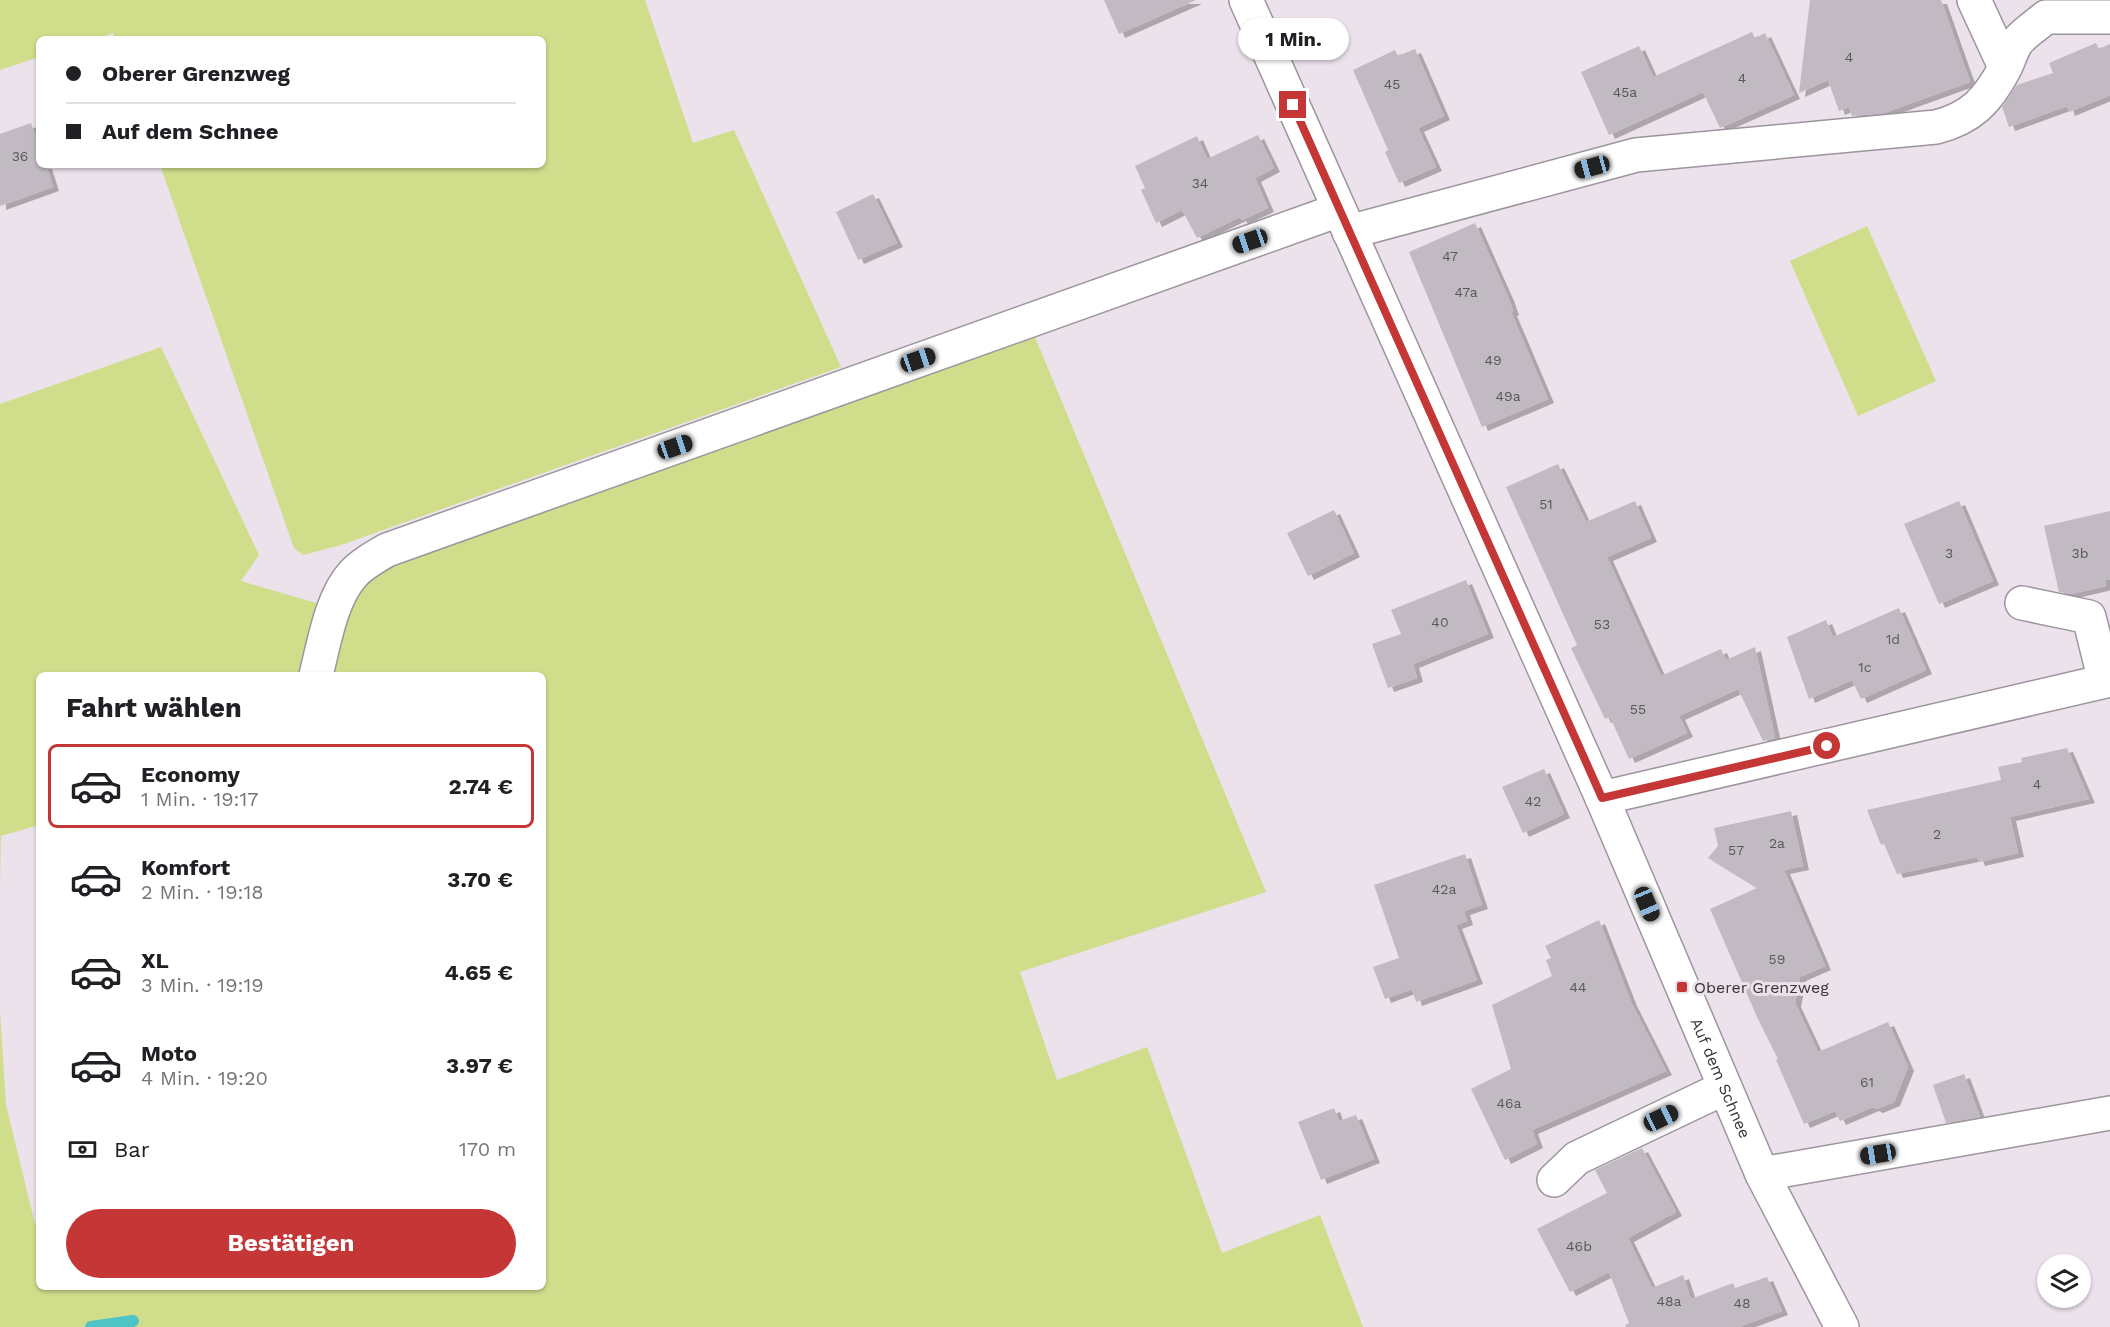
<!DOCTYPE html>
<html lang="de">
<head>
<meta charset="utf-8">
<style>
  :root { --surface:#fff; --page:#f6f6f6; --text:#202124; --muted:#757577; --line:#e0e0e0; --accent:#c53636 }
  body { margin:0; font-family:"Work Sans",sans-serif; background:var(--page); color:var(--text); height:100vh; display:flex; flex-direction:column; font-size:22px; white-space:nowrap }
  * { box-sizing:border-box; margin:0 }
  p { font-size:20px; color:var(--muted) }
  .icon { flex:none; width:33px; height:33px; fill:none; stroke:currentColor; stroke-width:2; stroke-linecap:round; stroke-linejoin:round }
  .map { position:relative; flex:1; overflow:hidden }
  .side { position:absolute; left:36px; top:672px; width:510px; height:618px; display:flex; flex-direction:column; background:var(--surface); border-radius:9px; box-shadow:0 2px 4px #0004 }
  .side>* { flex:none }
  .top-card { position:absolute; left:36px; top:36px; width:510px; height:132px; border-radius:9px; box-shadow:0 2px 4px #0004; display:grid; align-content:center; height:132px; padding:0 30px; background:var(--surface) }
  .controls { position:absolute; left:2037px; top:1254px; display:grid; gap:12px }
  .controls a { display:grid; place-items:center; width:54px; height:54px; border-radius:50%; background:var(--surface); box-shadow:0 2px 4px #0004; font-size:30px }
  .end { position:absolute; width:27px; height:27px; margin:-14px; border:8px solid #c53636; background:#fff; box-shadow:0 0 0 3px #fff }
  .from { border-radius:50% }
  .bubble { position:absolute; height:42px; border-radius:21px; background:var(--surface); box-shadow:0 2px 4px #0004; font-size:20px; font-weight:700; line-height:42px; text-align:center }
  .car { position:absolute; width:18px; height:36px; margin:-18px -9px; border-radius:8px; box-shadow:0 0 4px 2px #0007; background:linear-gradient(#222 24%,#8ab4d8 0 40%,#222 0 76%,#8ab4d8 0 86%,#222 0) }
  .top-card b { display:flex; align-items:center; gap:21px; height:57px; font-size:22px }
  .top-card b+b { border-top:2px solid var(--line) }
  .top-card i { width:15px; height:15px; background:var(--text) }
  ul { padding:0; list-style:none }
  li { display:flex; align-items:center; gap:18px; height:84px; margin:0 12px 9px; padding:0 18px; border:3px solid transparent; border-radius:9px }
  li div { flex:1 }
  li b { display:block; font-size:22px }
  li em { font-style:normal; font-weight:700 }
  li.on { border-color:var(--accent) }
  li>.icon { width:54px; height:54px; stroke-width:1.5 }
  h2 { padding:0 30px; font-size:27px; line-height:72px }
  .pay { display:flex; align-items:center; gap:15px; height:66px; padding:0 30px; font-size:22px }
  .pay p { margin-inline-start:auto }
  .button { display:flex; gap:12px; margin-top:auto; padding:12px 30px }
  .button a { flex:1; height:69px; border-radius:36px; background:var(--accent); color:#fff; font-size:24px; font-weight:700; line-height:69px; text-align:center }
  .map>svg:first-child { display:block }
  .green { fill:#d0dd8b }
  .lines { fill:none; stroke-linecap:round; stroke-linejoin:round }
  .stream { stroke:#4fc4c5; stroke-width:12 }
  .building { fill:#c2bac3; filter:url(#shadow) }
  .minor-casing { stroke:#9d959d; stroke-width:36 }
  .minor { stroke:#fff; stroke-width:33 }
  .route { stroke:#c53636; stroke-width:8 }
  .poi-dot { fill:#c53636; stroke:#ebe2eb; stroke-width:2 }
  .labels { text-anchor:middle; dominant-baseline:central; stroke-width:6; stroke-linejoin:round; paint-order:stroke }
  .number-label { font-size:14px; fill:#5c575c }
  .poi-label { font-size:16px; fill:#3a363a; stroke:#ebe2eb; text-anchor:start }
  .street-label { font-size:16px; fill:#3a363a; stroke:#ebe2eb }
</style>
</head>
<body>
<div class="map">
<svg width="2110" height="1327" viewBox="0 0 2110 1327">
  <defs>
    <filter id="shadow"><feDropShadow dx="6" dy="4" stdDeviation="0" flood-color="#0004"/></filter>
  </defs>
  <rect width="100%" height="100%" fill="#ebe2eb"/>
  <g class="green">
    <path d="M 0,0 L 645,0 L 693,143 L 734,130 L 841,367 L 341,545 L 303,555 L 294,548 L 160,165 L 543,165 L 543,39 L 115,39 L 113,33 L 96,39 L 39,39 L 39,57 L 0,70 Z"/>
    <path d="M 1867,226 L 1936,381 L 1858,416 L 1790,261 Z"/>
    <path d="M 1032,330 L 1266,892 L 1020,972 L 1057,1080 L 1147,1047 L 1222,1253 L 1320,1215 L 1363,1327 L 0,1327 L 0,1011 L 6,1105 L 35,1224 L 39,1223 L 39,1287 L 543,1287 L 543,675 L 39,675 L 39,825 L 1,836 L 0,886 L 0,404 L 161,347 L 259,555 L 241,581 L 343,611 L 372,562 Z"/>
  </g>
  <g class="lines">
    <path class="stream" d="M 91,1327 L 133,1321"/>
  </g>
  <g class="building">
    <path d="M 1104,0 L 1196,0 L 1119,34 Z"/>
    <path d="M 1810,0 L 1941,0 L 1970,82 L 1884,113 L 1852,116 L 1849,107 L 1839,111 L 1828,80 L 1799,93 Z"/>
    <path d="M 1752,32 L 1755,38 L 1765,33 L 1794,95 L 1720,128 L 1703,92 L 1609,135 L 1581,72 L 1639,46 L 1653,77 Z"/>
    <path d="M 2096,43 L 2099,49 L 2110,44 L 2110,95 L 2069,112 L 2067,106 L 2009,127 L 2002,107 L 2017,85 L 2053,73 L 2049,63 Z"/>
    <path d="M 1415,49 L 1444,116 L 1418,128 L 1436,167 L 1399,183 L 1385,152 L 1388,150 L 1353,70 L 1395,50 L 1398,56 Z"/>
    <path d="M 31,123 L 39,146 L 39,165 L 46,165 L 53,187 L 0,206 L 0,134 Z"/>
    <path d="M 1258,135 L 1274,168 L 1255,178 L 1268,208 L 1242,220 L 1240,217 L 1197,238 L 1182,210 L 1156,223 L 1141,190 L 1145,188 L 1135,166 L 1197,136 L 1207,159 Z"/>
    <path d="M 873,194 L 897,243 L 858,260 L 836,212 Z"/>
    <path d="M 1475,223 L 1508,297 L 1513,311 L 1511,312 L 1548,399 L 1482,427 L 1409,252 Z"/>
    <path d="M 1558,464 L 1586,522 L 1635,501 L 1651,538 L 1607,557 L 1661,676 L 1721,649 L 1726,660 L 1755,647 L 1775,738 L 1763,741 L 1738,689 L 1679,716 L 1687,733 L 1629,759 L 1610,717 L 1605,719 L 1571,648 L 1577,645 L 1506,487 Z"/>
    <path d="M 1959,501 L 1993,581 L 1939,604 L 1904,524 Z"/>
    <path d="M 1334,510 L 1354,553 L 1308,576 L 1287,533 Z"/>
    <path d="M 2110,511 L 2110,579 L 2105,580 L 2106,586 L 2072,594 L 2059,592 L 2044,526 Z"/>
    <path d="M 1466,580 L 1488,634 L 1413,664 L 1417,678 L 1388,688 L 1372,644 L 1401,634 L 1391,610 Z"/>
    <path d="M 1899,608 L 1926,670 L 1861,699 L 1852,680 L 1809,699 L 1787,637 L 1826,620 L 1833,637 Z"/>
    <path d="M 2067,748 L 2089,799 L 2010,817 L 2018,853 L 1979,862 L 1977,857 L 1897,874 L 1884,844 L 1881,845 L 1867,810 L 2001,780 L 1998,767 L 2022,762 L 2021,758 Z"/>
    <path d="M 1544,769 L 1564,814 L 1523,833 L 1502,787 Z"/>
    <path d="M 1791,811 L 1803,866 L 1784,870 L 1825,966 L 1800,977 L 1795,1003 L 1818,1052 L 1888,1022 L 1908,1067 L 1894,1102 L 1877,1109 L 1873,1107 L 1840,1121 L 1835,1111 L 1804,1124 L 1776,1060 L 1778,1059 L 1757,1017 L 1710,909 L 1757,888 L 1708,858 L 1718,846 L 1714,828 Z"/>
    <path d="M 1465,854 L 1482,905 L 1464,911 L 1467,921 L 1456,925 L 1477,980 L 1416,1002 L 1412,989 L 1385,999 L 1373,967 L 1399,958 L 1374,885 Z"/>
    <path d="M 1599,920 L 1631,1002 L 1666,1071 L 1532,1130 L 1537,1144 L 1505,1160 L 1471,1089 L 1511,1069 L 1492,1005 L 1552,976 L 1546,960 L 1551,958 L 1545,946 Z"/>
    <path d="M 1964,1074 L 1980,1117 L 1946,1123 L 1933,1085 Z"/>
    <path d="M 1334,1108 L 1339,1121 L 1356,1115 L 1374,1159 L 1321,1180 L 1298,1122 Z"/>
    <path d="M 1642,1148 L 1676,1212 L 1628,1238 L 1652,1288 L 1683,1275 L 1691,1299 L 1733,1283 L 1735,1288 L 1767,1277 L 1782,1311 L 1739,1327 L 1626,1327 L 1625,1325 L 1629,1323 L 1609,1272 L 1570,1292 L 1537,1229 L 1607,1193 L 1595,1170 Z"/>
  </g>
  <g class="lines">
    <defs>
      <g id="minor">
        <path id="s1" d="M 1246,0 L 1602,798 L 1762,1174 L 1842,1327"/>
        <path d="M 1974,0 L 2005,67"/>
        <path d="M 1349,232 L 1636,155 L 1936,127 C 1972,118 1988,100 2005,68 C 2009,60 2012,49 2017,42 C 2024,33 2037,25 2046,17 L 2110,17"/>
        <path d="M 2022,603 L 2089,617 L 2105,681"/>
        <path d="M 316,675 C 324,644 331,598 353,574 C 362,564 375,557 387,550 L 1339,210"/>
        <path d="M 1602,798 L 2110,680"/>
        <path d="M 1762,1174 L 2110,1113"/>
        <path d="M 1554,1180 L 1577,1158 L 1724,1088"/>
      </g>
    </defs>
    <use href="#minor" class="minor-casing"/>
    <use href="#minor" class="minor"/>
  </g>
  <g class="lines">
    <path class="route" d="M 1293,105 L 1602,798 L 1827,746"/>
  </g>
  <rect class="poi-dot" x="1676" y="981" width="12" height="12" rx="3"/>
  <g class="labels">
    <g class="number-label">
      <text x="1849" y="57">4</text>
      <text x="1742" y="78">4</text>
      <text x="1392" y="84">45</text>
      <text x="1625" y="92">45a</text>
      <text x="20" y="156">36</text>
      <text x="1200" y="183">34</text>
      <text x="1450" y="256">47</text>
      <text x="1466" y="292">47a</text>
      <text x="1493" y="360">49</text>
      <text x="1508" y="396">49a</text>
      <text x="1546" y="504">51</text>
      <text x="1949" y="553">3</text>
      <text x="2080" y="553">3b</text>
      <text x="1440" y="622">40</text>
      <text x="1602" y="624">53</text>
      <text x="1893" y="639">1d</text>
      <text x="1865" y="667">1c</text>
      <text x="1638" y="709">55</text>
      <text x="2037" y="784">4</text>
      <text x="1533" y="801">42</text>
      <text x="1937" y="834">2</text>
      <text x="1777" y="843">2a</text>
      <text x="1736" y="850">57</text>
      <text x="1444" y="889">42a</text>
      <text x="1777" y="959">59</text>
      <text x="1578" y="987">44</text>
      <text x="1867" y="1082">61</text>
      <text x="1509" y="1103">46a</text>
      <text x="1579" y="1246">46b</text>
      <text x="1669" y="1301">48a</text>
      <text x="1742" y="1303">48</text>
    </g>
    <g class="poi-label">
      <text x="1694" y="987">Oberer Grenzweg</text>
    </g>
    <g class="street-label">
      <text stroke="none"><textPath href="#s1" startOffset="1178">Auf dem Schnee</textPath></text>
    </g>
  </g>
</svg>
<div class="controls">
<a><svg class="icon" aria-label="layers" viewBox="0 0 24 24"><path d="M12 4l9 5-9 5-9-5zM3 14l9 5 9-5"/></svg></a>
</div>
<i class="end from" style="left:1827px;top:746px"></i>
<i class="end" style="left:1293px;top:105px"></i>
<div class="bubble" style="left:1238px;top:18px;width:111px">1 Min.</div>
<i class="car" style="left:1592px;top:167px;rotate:255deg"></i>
<i class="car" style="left:1250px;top:241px;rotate:251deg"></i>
<i class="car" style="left:918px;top:360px;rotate:71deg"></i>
<i class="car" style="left:675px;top:447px;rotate:71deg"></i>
<i class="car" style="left:1647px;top:904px;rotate:157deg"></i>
<i class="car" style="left:1661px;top:1118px;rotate:65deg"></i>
<i class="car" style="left:1878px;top:1154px;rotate:260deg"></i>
<div class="top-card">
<b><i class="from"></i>Oberer Grenzweg</b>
<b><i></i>Auf dem Schnee</b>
</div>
<section class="side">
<h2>Fahrt wählen</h2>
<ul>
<li class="on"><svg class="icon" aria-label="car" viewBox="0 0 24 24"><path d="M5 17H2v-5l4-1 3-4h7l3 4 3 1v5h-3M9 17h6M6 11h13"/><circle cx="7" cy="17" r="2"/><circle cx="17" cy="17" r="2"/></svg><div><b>Economy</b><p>1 Min. · 19:17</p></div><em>2.74 €</em></li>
<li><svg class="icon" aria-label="car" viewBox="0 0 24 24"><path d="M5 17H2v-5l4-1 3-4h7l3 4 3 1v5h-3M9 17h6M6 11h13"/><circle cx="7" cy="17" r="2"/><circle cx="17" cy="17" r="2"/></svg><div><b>Komfort</b><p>2 Min. · 19:18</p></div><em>3.70 €</em></li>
<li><svg class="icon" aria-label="car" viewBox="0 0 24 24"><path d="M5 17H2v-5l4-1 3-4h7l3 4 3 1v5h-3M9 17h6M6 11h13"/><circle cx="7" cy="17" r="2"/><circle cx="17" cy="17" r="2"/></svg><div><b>XL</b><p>3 Min. · 19:19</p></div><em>4.65 €</em></li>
<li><svg class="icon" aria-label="car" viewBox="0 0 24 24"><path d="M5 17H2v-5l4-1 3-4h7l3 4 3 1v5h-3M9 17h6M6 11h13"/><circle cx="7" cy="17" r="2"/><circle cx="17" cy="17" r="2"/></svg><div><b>Moto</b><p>4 Min. · 19:20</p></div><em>3.97 €</em></li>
</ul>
<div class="pay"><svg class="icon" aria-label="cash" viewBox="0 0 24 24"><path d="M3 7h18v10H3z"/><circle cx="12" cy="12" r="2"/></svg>Bar<p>170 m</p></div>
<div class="button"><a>Bestätigen</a></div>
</section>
</div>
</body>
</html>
